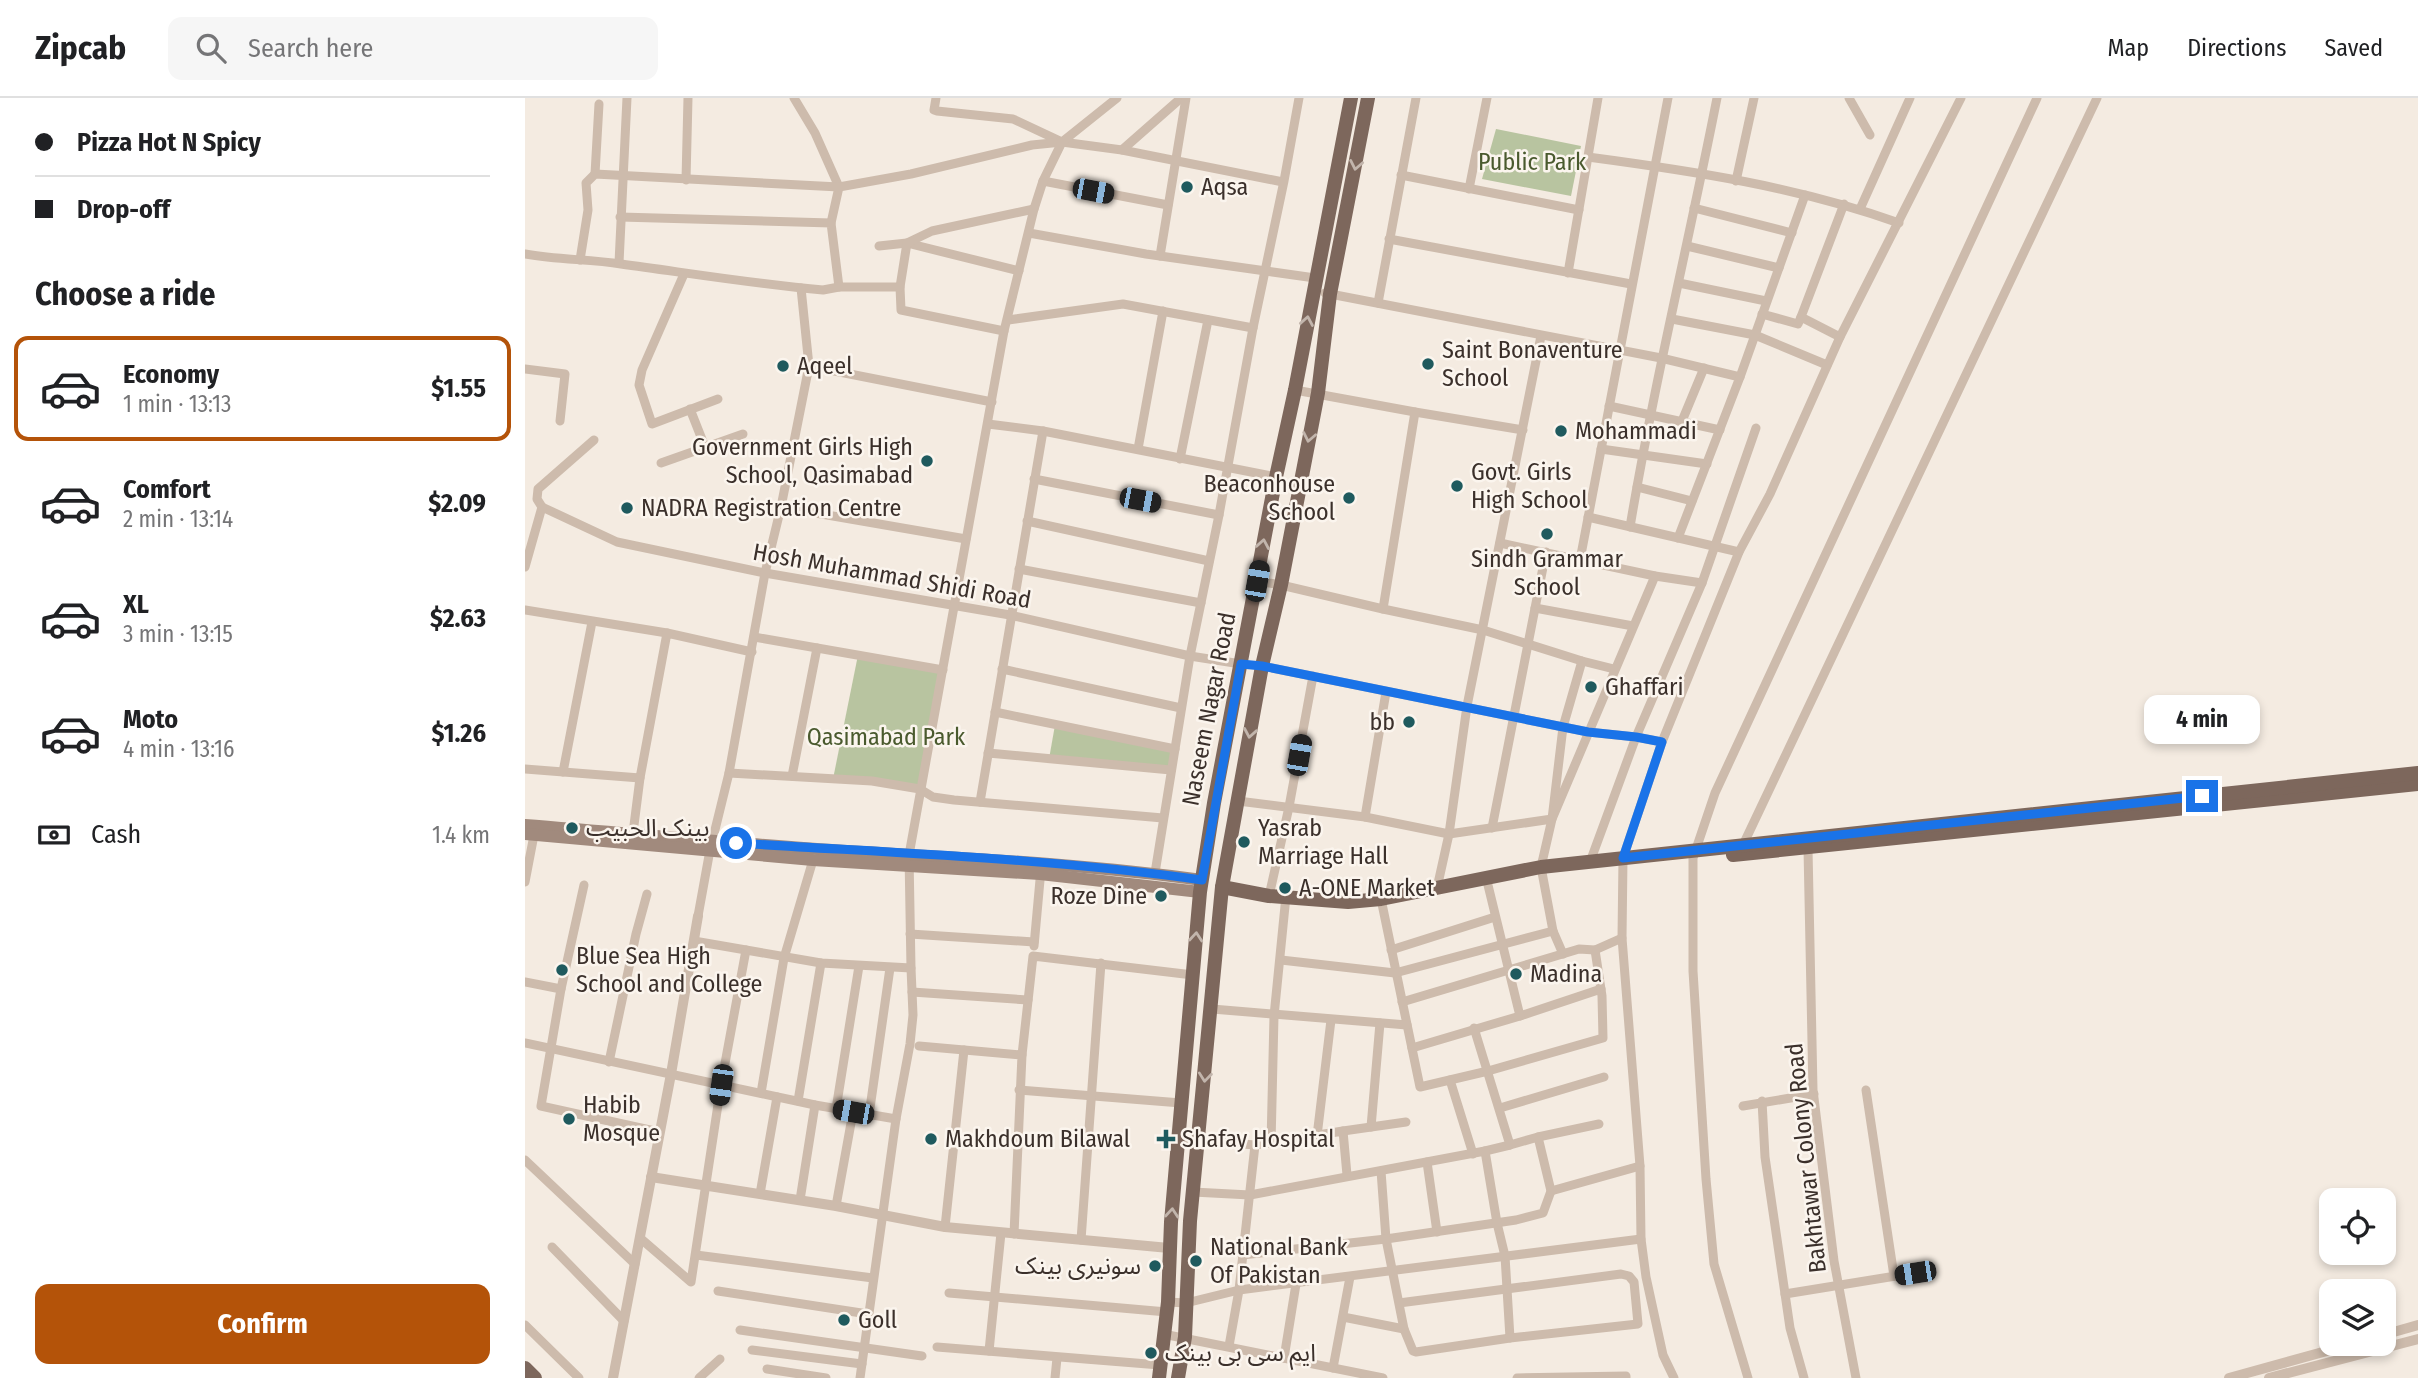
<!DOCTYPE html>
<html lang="en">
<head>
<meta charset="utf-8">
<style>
  :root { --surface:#fff; --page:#f6f6f6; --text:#202124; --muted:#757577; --line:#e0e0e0; --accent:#b45309 }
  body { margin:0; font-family:"Fira Sans Condensed","Noto Sans Arabic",sans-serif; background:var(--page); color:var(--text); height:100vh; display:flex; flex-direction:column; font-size:26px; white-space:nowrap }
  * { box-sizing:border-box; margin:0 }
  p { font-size:23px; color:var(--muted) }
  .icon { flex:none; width:38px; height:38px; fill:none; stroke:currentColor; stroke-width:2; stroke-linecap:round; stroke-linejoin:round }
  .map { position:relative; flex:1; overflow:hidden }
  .sheet { display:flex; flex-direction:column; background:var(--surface); width:525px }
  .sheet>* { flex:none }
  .hud { display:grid; align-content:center; height:154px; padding:0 35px; background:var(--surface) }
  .buttons { position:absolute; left:1794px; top:1090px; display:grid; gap:14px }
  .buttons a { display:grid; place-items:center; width:77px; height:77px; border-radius:14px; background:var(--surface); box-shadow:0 4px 10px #0003; font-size:35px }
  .end { position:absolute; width:32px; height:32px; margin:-16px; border:9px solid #1a73e8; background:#fff; box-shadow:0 0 0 4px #fff }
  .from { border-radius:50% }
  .bubble { position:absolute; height:49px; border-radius:14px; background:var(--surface); box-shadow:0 4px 10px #0003; font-size:23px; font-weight:700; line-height:49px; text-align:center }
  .car { position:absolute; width:21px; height:42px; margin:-21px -10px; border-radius:9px; box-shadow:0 0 5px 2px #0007; background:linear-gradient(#222 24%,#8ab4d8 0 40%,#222 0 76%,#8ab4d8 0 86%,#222 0) }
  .hud b { display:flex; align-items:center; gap:24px; height:66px; font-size:26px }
  .hud b+b { border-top:2px solid var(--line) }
  .hud i { width:18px; height:18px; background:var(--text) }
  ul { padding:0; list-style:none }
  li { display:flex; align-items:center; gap:21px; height:105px; margin:0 14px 10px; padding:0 21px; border:4px solid transparent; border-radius:14px }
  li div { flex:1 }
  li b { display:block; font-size:26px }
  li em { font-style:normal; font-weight:700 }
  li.on { border-color:var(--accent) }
  li>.icon { width:63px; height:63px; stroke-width:1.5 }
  h2 { padding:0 35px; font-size:32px; line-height:84px }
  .pay { display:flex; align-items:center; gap:18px; height:77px; padding:0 35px; font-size:26px }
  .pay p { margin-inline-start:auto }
  .action { display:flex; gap:14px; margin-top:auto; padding:14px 35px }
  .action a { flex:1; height:80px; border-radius:14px; background:var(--accent); color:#fff; font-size:28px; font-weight:700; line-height:80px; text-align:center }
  header { display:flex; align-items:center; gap:42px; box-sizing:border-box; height:98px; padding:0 35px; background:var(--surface); border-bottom:2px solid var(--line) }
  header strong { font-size:33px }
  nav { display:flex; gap:38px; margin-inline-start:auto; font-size:24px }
  .search { width:490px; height:63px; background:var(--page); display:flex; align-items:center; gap:18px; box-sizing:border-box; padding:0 24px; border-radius:14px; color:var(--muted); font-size:26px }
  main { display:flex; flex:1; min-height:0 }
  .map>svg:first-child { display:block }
  .green { fill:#b8c4a0 }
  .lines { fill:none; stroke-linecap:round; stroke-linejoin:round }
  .minor { stroke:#cdbbac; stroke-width:9 }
  .tertiary { stroke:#cdbbac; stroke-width:10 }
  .secondary { stroke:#a18a7d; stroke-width:12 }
  .primary { stroke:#7d675c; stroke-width:14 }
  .oneway { stroke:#c2b5ac }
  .route { stroke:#1a73e8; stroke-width:9 }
  .poi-dot { fill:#1f5a5e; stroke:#fbf5ee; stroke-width:2.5 }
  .labels { text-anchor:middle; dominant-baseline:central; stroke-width:5; stroke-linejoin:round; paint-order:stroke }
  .park-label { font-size:24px; fill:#4a5a2e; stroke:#fbf5ee }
  .poi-label { font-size:24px; fill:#3b302b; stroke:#fbf5ee; text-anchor:start }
  .street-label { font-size:24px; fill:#3b302b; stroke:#fbf5ee }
</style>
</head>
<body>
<header>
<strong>Zipcab</strong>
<div class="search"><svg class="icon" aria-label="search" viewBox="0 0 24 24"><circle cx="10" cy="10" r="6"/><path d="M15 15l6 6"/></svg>Search here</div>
<nav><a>Map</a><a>Directions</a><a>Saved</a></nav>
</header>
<main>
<section class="sheet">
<div class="hud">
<b><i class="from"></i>Pizza Hot N Spicy</b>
<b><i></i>Drop-off</b>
</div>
<h2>Choose a ride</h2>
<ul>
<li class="on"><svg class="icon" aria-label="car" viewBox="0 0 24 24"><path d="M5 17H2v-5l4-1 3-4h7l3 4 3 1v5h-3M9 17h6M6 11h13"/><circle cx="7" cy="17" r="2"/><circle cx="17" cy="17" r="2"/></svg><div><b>Economy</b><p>1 min · 13:13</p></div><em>$1.55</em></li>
<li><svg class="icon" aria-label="car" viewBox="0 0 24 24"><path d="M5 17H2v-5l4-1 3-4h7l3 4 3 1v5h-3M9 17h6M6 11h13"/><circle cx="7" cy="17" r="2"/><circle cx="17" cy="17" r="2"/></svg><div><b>Comfort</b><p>2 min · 13:14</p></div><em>$2.09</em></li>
<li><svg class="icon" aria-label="car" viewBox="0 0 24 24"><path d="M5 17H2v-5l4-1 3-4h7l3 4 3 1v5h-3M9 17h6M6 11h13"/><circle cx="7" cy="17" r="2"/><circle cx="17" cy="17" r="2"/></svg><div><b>XL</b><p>3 min · 13:15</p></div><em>$2.63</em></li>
<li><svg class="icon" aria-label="car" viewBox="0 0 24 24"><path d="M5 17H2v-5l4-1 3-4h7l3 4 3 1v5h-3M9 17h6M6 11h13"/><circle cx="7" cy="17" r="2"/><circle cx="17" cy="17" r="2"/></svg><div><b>Moto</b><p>4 min · 13:16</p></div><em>$1.26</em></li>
</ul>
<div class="pay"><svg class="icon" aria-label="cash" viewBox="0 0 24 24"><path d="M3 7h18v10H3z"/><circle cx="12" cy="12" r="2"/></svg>Cash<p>1.4 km</p></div>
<div class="action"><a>Confirm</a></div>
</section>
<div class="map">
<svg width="1893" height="1280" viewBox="0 0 1893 1280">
  <rect width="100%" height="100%" fill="#f4ebe1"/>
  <g class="green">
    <path d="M 971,31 L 1056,48 L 1046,98 L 957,81 Z"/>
    <path d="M 333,557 L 418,572 L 395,691 L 308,681 Z"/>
    <path d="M 530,627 L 650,651 L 646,672 L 524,661 Z"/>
  </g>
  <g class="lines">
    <g class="minor">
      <path d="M 269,0 L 290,35 L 314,89 L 306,125"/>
      <path d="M 411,0 L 409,12 L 412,13 L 488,21 L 535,43"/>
      <path d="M 1324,0 L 1345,37"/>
      <path d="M 597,52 L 656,0"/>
      <path d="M 1063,59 C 1168,73 1274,89 1374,125"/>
      <path d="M 70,76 L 74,6"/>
      <path d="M 876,77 L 1054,112"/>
      <path d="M 161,82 L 163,0"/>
      <path d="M 518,83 L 643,107"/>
      <path d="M 1211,83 L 1229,0"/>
      <path d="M 944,91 L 962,0"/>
      <path d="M 1169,110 L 1267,135"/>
      <path d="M 1335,111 L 1385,0"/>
      <path d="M 95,119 L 306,125 L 314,189"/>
      <path d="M 504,135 L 621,156 L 790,180"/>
      <path d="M 864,141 L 1106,186"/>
      <path d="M 354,148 L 382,145 L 494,173"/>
      <path d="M 1162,148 L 1254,170"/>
      <path d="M 0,156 C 32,162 64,161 96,166 C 163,175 230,186 298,192 L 314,189 L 375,189 L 376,212 L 479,233"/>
      <path d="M 635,158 L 661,0"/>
      <path d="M 55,162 L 63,112 L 61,85 L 70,76 L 314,89 L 386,76 L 507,47 L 537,44 L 597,52 L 758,84"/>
      <path d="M 94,165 L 102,0"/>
      <path d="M 1043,175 L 1073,0"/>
      <path d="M 159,176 L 117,272 L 114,287 L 127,326 L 193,301"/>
      <path d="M 1154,185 L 1241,203"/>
      <path d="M 375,189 L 382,145 L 407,133 L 509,111"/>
      <path d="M 276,190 L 284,268 L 467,304"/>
      <path d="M 800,195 L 1136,260 L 1215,279 L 1153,440"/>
      <path d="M 853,205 L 891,0"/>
      <path d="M 1237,216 L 1273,226 L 1276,219"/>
      <path d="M 1147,221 L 1230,237 L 1302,267"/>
      <path d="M 483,222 L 598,206 L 728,230 L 694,417 L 665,558 L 630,775"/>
      <path d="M 728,230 L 759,83 L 774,0"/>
      <path d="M 1315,239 L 1276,219 L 1319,106"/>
      <path d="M 0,271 L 40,276 L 35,323"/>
      <path d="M 1215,279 L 1280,97"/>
      <path d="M 1084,308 L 1195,332"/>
      <path d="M 165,311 L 180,349"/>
      <path d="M 890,314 L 998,332"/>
      <path d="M 1157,323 L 1179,270"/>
      <path d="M 463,326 L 518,333 L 751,379"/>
      <path d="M 613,351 L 638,213"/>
      <path d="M 1076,351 L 1182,366"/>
      <path d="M 655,361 L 683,222"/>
      <path d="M 136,365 L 218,336"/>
      <path d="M 509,381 L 694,417"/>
      <path d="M 1112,389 L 1167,403"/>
      <path d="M 17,409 L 92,444 L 240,475 L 485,517 L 665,558 L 716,566"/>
      <path d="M 256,409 L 284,268"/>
      <path d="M 1063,419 L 1214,454"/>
      <path d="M 502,423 L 684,463"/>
      <path d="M 1105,429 C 1129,285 1164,143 1192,0"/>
      <path d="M 975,445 L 1130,478 L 1177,485 L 1111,639 L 1065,764"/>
      <path d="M 1055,462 L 1143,0"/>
      <path d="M 0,469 L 17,409 L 12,401 L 13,391 L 69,342"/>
      <path d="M 494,471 L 676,505"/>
      <path d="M 732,483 L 756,487 L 858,511 L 890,314 L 770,292"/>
      <path d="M 1177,485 L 1231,330"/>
      <path d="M 1010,510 L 1108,528"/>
      <path d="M 858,511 L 958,532 L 1057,563 L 1089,571"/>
      <path d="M 0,512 L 142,535"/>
      <path d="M 229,539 L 418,572"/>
      <path d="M 737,568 L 1063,634 L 1111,639 L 1137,644"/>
      <path d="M 477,571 L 656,610"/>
      <path d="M 470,614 L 650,651"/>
      <path d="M 463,655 L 646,672"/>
      <path d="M 0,671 L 115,680 L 142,535 L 227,554"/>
      <path d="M 38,674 L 67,524"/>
      <path d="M 204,675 L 240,475 L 256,409 L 441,441"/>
      <path d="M 267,678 L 292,550"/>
      <path d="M 713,703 L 840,719 L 924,736 L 1027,721 L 1038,629 L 1057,563"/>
      <path d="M 455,704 L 518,333"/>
      <path d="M 840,719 L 861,594"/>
      <path d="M 967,730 L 1021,454"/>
      <path d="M 108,735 L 115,680"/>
      <path d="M 187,744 L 204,675 L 347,683 L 395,691 L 408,699 L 429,702 L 638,720"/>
      <path d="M 1218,747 L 1572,0"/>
      <path d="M 1283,751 L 1288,992 L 1309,1163 L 1331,1280"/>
      <path d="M 0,784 L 9,737"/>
      <path d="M 912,790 L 924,736 L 942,608 L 1016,238"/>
      <path d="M 744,798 L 764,709 L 788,578"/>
      <path d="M 856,801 L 895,989 L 963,973 L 1078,940 L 1077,898 L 1070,852 L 1097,840"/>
      <path d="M 173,818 L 185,752"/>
      <path d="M 385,836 L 509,844"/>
      <path d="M 169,843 L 296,865 L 386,870 L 384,757 L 479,233 L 509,111 L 518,83 L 537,44 L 592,0"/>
      <path d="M 509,848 L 516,771"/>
      <path d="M 866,852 L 970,819"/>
      <path d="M 1038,856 L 1028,833 L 1016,769 L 1027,721 L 1130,478"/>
      <path d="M 756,862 L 870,875 L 1028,833"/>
      <path d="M 0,884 L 36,891 L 16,1008 L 134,1034"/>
      <path d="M 36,891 L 59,787"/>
      <path d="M 387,894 L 503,902"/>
      <path d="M 877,904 L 1054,851 L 1070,852"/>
      <path d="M 687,911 L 882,927"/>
      <path d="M 995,918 L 1076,891"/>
      <path d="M 0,945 L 290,1007 L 371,1021"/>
      <path d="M 394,948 L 497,957 L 489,1136"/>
      <path d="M 887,950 L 995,918 L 961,779"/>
      <path d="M 497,957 L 508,858 L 668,877"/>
      <path d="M 84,964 L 111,836 L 122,796"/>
      <path d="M 925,982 L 948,1056"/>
      <path d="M 494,992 L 656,1005"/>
      <path d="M 1341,992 L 1369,1178"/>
      <path d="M 236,995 L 259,860 L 288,762"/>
      <path d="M 273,1003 L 296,865"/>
      <path d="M 1237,1003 L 1240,1059 L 1265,1230 L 1279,1280"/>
      <path d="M 1218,1008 L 1289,996"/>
      <path d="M 975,1010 L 1079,979"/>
      <path d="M 311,1011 L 334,868"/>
      <path d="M 344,1017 L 365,870"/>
      <path d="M 846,1029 L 855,925"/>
      <path d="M 818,1033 L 881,1024"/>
      <path d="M 792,1038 L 806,922"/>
      <path d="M 1013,1039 L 1074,1026"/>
      <path d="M 653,1041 L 730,1047 L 818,1033 L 822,1077"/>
      <path d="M 746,1046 L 749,918 L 761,798"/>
      <path d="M 960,1053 L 985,1047"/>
      <path d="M 0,1062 L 110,1166"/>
      <path d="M 902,1064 L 912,1134"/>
      <path d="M 856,1073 L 861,1141 L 991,1122 L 1018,1115 L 1026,1093 L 1013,1039 L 985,1047 L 949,930"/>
      <path d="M 1026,1093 L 1115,1068"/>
      <path d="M 668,1094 L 725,1097 L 960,1053 L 972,1125 L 980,1158 L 985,1240"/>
      <path d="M 235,1096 L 252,999"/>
      <path d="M 275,1102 L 290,1007"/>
      <path d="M 311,1108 L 328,1014"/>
      <path d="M 420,1129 L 439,952"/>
      <path d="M 115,1140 L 166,1184 L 196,987 L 221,852"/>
      <path d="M 556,1142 L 576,865"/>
      <path d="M 27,1149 L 99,1223"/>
      <path d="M 171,1157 L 348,1180"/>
      <path d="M 717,1157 L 861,1141 L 879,1231 L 888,1253 L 891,1254 L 985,1240 L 1113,1226 L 1109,1184 L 1104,1178 L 1096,1176 L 874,1205"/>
      <path d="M 193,1193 L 343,1216"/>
      <path d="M 424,1195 L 642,1214"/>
      <path d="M 1260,1196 L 1389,1175"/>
      <path d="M 643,1204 L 661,1205 L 714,1192 L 1116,1141"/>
      <path d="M 818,1219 L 879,1231"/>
      <path d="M 0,1227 L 54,1280"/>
      <path d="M 215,1232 L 397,1258"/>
      <path d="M 638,1236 L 858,1280"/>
      <path d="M 704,1248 L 714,1192 L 730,1047"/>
      <path d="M 412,1249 L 635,1267"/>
      <path d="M 227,1252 L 337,1266"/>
      <path d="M 464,1253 L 476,1135"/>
      <path d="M 759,1260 L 771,1186"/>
      <path d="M 808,1270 L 825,1179"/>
      <path d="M 242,1271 L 301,1280"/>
      <path d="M 174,1280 L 195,1261"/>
      <path d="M 335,1280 L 371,1021 L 385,946 L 388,917 L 386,870"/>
      <path d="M 530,1280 L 532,1260"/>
      <path d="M 992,1280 L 1101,1278 L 1101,1280"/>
      <path d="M 1149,1280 L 1138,1257 L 1121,1179 L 1116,1141 L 1115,1068 L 1097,840 L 1098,760 L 1137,644 L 1214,454 L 1245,396 L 1315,239 L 1436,0"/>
      <path d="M 1223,1280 L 1189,1166 L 1181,1081 L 1168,873 L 1168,760 L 1190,695 L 1512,0"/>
    </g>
    <g class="tertiary">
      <path d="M 126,1079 L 311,1108 L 420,1129 L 644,1150"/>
      <path d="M 1858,1237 L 1893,1227"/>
      <path d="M 88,1280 L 146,976 L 173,818"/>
      <path d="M 1704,1280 L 1827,1246"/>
      <path d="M 1744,1280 L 1893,1241"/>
    </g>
    <g class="secondary">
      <path d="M 0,727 C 102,735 204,745 307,752 C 430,760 555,765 677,782"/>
      <path d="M 0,736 L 288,762 L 515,776 L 675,794"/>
    </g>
    <g class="primary">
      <path d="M 1208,757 L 1893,686"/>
      <path d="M 697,789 L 744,798 L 823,804 L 856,801 L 1016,769 L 1893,675"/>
      <path d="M 0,1270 L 10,1280"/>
      <path d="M 634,1280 L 643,1204 L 646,1124 L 675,794 L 689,705 L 751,379 L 770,292 L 826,0"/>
      <path d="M 653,1280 L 660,1239 L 665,1123 L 697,789 L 737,568 L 756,487 L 793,295 L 805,196 L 843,0"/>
    </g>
  </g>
  <defs><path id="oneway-chevron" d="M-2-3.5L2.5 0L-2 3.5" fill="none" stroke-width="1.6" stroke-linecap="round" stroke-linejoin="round" transform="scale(1.75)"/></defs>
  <g class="oneway">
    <use href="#oneway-chevron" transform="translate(831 67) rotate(101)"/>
    <use href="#oneway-chevron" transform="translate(782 223) rotate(-80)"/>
    <use href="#oneway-chevron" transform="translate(784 339) rotate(101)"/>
    <use href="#oneway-chevron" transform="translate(738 446) rotate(-80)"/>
    <use href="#oneway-chevron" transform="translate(725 635) rotate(100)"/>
    <use href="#oneway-chevron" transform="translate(671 839) rotate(-85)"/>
    <use href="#oneway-chevron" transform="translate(680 979) rotate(96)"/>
    <use href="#oneway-chevron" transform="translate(647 1115) rotate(-85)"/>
  </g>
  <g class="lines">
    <path class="route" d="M 211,745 C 366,755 523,760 677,782 L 716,566 L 737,568 L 1063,634 L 1111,639 L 1137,644 L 1098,760 L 1677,698"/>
  </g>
  <g class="poi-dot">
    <circle cx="662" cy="89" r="7"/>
    <circle cx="903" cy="266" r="7"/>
    <circle cx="258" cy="268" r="7"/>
    <circle cx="1036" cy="333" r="7"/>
    <circle cx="402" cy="363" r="7"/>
    <circle cx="932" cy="388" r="7"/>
    <circle cx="824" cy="400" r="7"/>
    <circle cx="102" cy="410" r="7"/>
    <circle cx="1022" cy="436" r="7"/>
    <circle cx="1066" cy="589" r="7"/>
    <circle cx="884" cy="624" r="7"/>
    <circle cx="47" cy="730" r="7"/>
    <circle cx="719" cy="744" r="7"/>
    <circle cx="760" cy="790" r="7"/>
    <circle cx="636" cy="798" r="7"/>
    <circle cx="37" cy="872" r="7"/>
    <circle cx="991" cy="876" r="7"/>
    <circle cx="44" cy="1021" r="7"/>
    <circle cx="406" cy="1041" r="7"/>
    <path d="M637.5 1030.5h7v7h7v7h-7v7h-7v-7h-7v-7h7z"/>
    <circle cx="671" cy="1163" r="7"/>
    <circle cx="630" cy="1168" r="7"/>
    <circle cx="319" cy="1222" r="7"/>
    <circle cx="626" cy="1255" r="7"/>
  </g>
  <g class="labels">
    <g class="park-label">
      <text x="1007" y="64">Public Park</text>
      <text x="361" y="639">Qasimabad Park</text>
    </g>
    <g class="poi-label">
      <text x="676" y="89">Aqsa</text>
      <text x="917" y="252">Saint Bonaventure<tspan x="917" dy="28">School</tspan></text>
      <text x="272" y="268">Aqeel</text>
      <text x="1050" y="333">Mohammadi</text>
      <text x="388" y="349" text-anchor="end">Government Girls High<tspan x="388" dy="28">School, Qasimabad</tspan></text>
      <text x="946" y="374">Govt. Girls<tspan x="946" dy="28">High School</tspan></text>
      <text x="810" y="386" text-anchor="end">Beaconhouse<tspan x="810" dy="28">School</tspan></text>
      <text x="116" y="410">NADRA Registration Centre</text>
      <text x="1022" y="461" text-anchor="middle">Sindh Grammar<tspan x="1022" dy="28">School</tspan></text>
      <text x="1080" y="589">Ghaffari</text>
      <text x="870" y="624" text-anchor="end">bb</text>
      <text x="61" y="730">بينک الحبيب</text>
      <text x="733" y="730">Yasrab<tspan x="733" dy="28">Marriage Hall</tspan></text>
      <text x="774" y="790">A-ONE Market</text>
      <text x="622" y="798" text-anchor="end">Roze Dine</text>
      <text x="51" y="858">Blue Sea High<tspan x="51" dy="28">School and College</tspan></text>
      <text x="1005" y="876">Madina</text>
      <text x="58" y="1007">Habib<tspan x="58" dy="28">Mosque</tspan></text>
      <text x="420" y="1041">Makhdoum Bilawal</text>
      <text x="657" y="1041">Shafay Hospital</text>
      <text x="685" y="1149">National Bank<tspan x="685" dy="28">Of Pakistan</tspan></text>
      <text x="616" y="1168" text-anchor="end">سونیری بینک</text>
      <text x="333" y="1222">Goll</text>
      <text x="640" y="1255">ایم سی بی بینک</text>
    </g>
    <g class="street-label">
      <text transform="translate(367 478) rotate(10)">Hosh Muhammad Shidi Road</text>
      <text transform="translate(684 611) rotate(-79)">Naseem Nagar Road</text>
      <text transform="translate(1281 1060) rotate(-96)">Bakhtawar Colony Road</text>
    </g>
  </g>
</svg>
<div class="buttons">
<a><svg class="icon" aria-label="locate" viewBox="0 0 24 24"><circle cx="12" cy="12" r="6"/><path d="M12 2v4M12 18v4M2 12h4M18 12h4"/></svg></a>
<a><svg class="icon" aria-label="layers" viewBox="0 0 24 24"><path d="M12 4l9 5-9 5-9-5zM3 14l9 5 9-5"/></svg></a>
</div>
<i class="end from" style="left:211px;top:745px"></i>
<i class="end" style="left:1677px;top:698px"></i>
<div class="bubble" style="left:1619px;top:597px;width:116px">4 min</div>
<i class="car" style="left:568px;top:93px;rotate:101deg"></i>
<i class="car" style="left:615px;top:402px;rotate:101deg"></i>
<i class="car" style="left:732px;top:483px;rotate:10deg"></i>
<i class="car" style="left:774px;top:657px;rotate:10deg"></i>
<i class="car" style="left:196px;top:987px;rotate:188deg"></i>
<i class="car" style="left:328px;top:1014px;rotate:280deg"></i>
<i class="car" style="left:1390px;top:1175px;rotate:261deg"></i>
</div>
</main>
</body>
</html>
